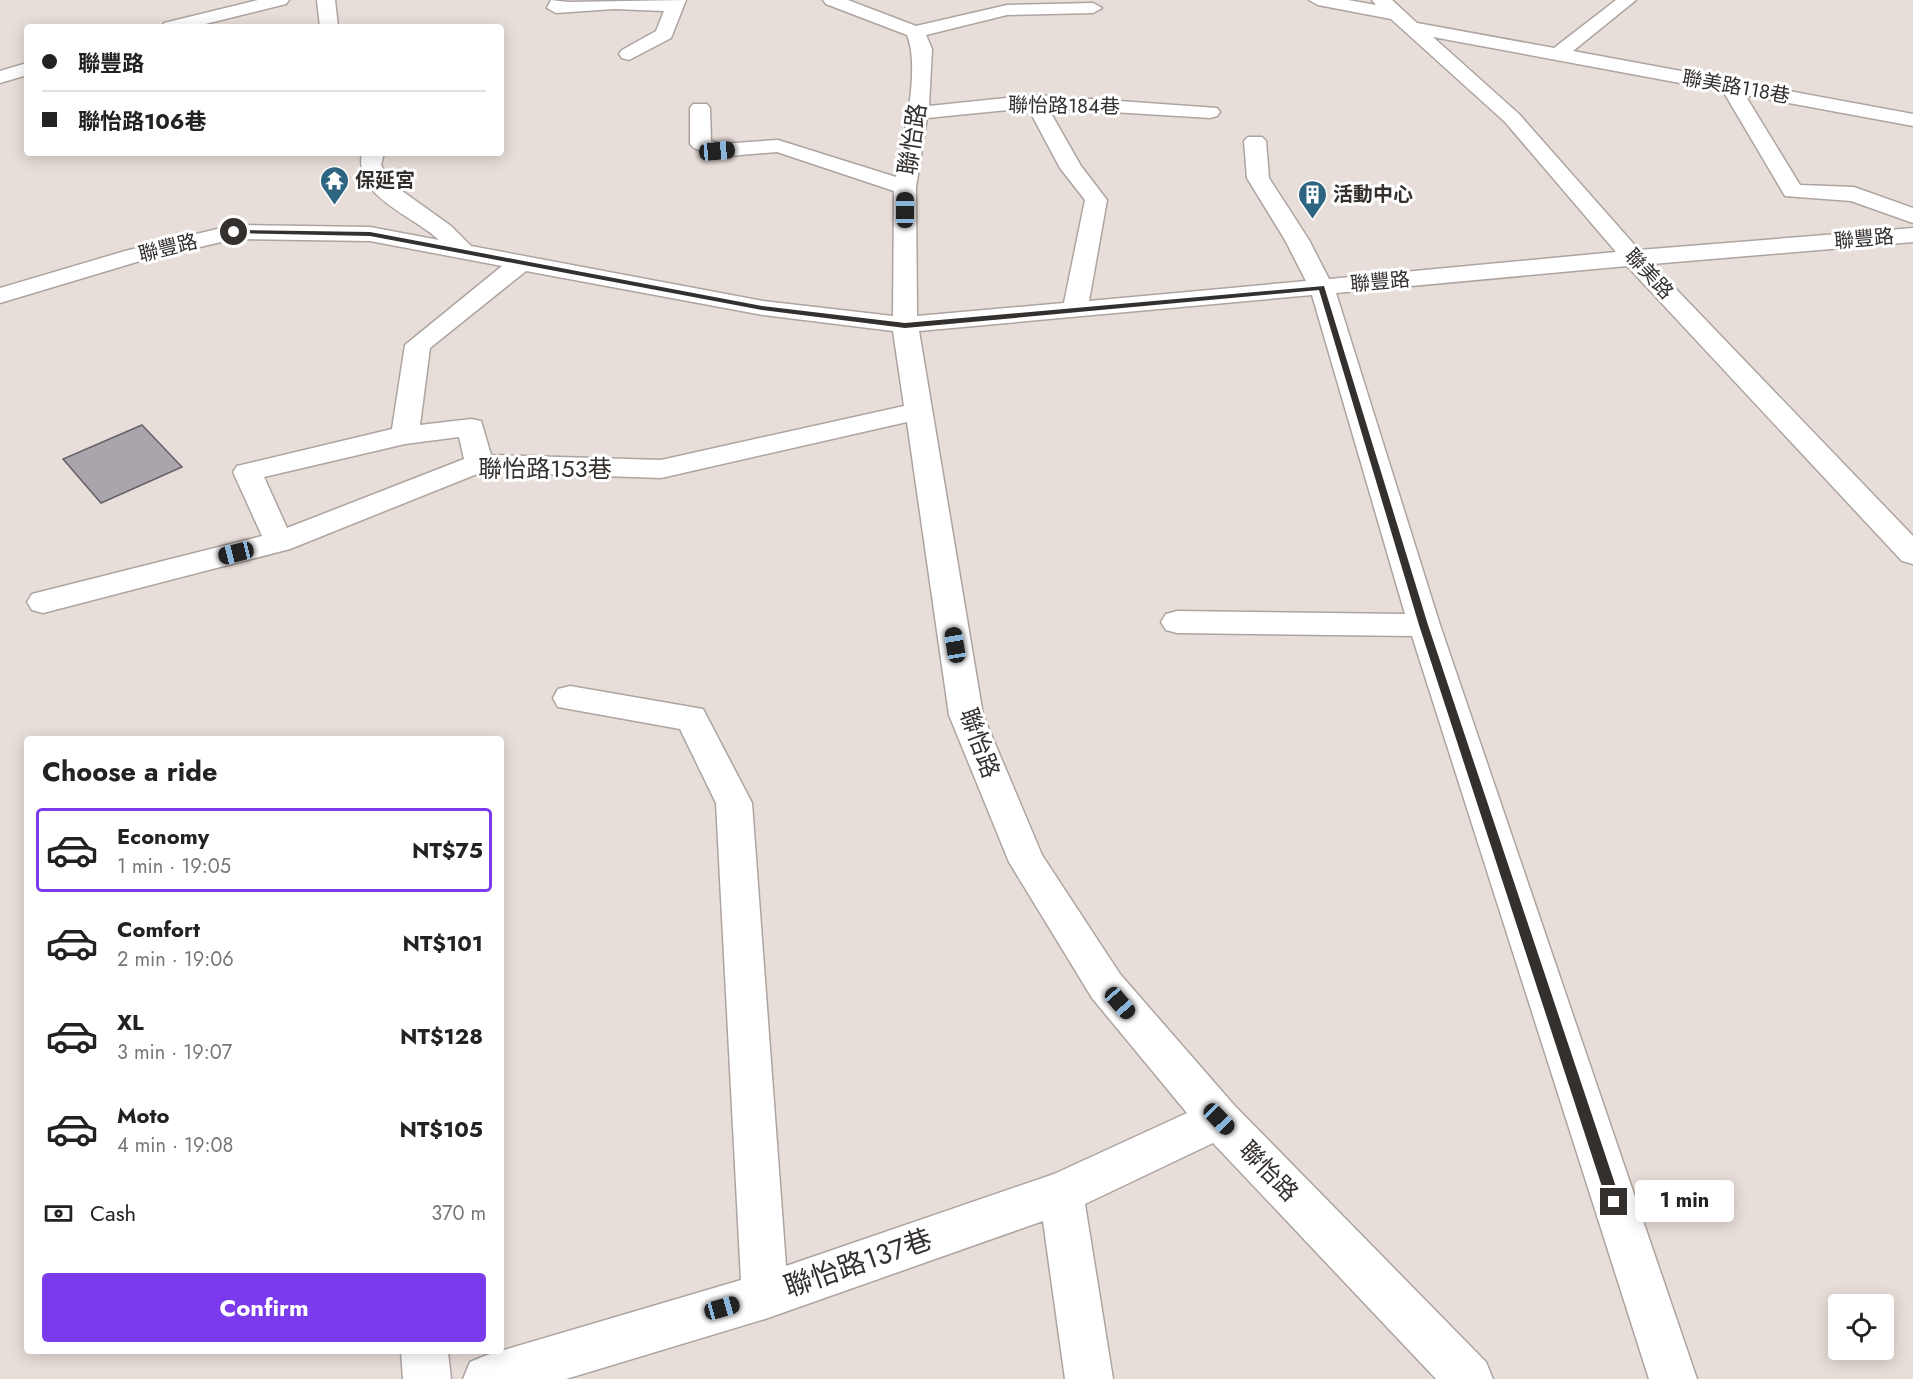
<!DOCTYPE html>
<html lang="en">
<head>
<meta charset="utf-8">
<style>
  :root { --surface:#fff; --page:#f2f2f2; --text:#222; --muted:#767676; --line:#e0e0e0; --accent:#7c3aed }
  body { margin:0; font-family:Jost,"Noto Sans TC",sans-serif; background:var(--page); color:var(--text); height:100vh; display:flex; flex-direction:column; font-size:22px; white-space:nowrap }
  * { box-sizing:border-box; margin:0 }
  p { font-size:20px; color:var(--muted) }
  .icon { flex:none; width:33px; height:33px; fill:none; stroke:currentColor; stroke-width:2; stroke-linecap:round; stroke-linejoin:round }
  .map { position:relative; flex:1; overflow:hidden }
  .drawer { position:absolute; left:24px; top:736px; width:480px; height:618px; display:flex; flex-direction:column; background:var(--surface); border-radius:6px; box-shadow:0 3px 15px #0003 }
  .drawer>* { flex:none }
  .guide { position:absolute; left:24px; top:24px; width:480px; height:132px; border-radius:6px; box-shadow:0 3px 15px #0003; display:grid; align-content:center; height:132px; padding:0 18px; background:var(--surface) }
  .controls { position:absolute; left:1828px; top:1294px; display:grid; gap:12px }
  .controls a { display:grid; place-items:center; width:66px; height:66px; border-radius:6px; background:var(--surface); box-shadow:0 3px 15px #0003; font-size:30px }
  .end { position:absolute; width:27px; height:27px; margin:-14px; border:8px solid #34302e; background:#fff; box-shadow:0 0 0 3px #fff }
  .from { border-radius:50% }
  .bubble { position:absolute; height:42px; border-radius:6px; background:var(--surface); box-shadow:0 3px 15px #0003; font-size:20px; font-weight:700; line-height:42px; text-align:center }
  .car { position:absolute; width:18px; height:36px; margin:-18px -9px; border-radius:8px; box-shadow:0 0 4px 2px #0007; background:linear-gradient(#222 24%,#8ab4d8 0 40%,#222 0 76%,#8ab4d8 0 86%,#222 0) }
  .guide b { display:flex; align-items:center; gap:21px; height:57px; font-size:22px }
  .guide b+b { border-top:2px solid var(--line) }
  .guide i { width:15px; height:15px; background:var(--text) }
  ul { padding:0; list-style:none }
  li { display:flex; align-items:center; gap:18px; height:84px; margin:0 12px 9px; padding:0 6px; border:3px solid transparent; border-radius:6px }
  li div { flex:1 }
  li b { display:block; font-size:22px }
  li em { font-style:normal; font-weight:700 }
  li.on { border-color:var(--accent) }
  li>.icon { width:54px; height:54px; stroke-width:1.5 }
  h2 { padding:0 18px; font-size:27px; line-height:72px }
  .pay { display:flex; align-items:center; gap:15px; height:66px; padding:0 18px; font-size:22px }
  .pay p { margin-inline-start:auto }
  .cta { display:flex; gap:12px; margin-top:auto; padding:12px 18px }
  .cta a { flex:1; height:69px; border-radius:6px; background:var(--accent); color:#fff; font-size:24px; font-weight:700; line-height:69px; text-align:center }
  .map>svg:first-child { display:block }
  .building { fill:#aaa5ac; stroke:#666168; stroke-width:1.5 }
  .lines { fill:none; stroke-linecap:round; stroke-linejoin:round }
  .minor-casing { stroke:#ada4a0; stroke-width:3 }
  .minor { fill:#fff; fill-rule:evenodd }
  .route { fill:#34302e }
  .labels { text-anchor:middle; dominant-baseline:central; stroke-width:6; stroke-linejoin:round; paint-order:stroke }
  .far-street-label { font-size:20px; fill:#34302e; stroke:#fff }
  .far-poi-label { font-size:20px; font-weight:bold; fill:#34302e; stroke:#fff; text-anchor:start }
  .street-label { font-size:24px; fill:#34302e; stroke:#fff }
  .near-street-label { font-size:28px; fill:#34302e; stroke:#fff }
</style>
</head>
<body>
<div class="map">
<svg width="1913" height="1379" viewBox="0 0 1913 1379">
  <rect width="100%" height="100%" fill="#e8ded9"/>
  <path class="building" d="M 142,425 L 182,467 L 101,503 L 63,459 Z"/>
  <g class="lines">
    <defs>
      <g id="minor">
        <path d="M 258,0 L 289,0 L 286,4 L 193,27 L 162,27 L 164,23 Z"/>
        <path d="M 317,0 L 335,0 L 338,27 L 320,27 Z"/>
        <path d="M 551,0 L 568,2 L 686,0 L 671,38 L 629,60 L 622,58 L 619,54 L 622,50 L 656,31 L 664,11 L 614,9 L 556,13 L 547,8 Z"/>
        <path d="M 823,0 L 848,0 L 916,26 L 1007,5 L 1093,3 L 1102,8 L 1093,13 L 1007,15 L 926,35 L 932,49 L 929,106 L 1034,95 L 1217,108 L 1220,112 L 1217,116 L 1210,118 L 1048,108 L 1081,166 L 1107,200 L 1089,301 L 1306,281 L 1285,240 L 1247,178 L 1244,141 L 1248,137 L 1262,137 L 1266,141 L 1269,178 L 1309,240 L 1329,279 L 1616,252 L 1505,122 L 1391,19 L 1318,5 L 1309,0 L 1348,0 L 1376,5 L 1372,0 L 1392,0 L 1417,23 L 1554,48 L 1616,0 L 1636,0 L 1573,51 L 1913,114 L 1913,126 L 1745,95 L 1800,185 L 1854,187 L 1913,208 L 1913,223 L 1851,201 L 1785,196 L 1723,91 L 1433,37 L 1519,114 L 1639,250 L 1913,228 L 1913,242 L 1652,264 L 1913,536 L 1913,564 L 1902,561 L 1627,266 L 1336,293 L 1440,625 L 1697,1379 L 1649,1379 L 1412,636 L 1177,633 L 1166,630 L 1161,622 L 1166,614 L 1177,611 L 1405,614 L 1312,295 L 919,331 L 983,715 L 1042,855 L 1120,974 L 1234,1105 L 1486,1362 L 1493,1379 L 1436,1379 L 1213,1143 L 1085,1204 L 1113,1379 L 1065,1379 L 1043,1221 L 765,1319 L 566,1379 L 463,1379 L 470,1362 L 487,1355 L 741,1280 L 716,803 L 680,729 L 558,707 L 553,698 L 558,689 L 570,686 L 703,709 L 752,803 L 786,1266 L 1054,1174 L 1187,1113 L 1092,998 L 1009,862 L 949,715 L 907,422 L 661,478 L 482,472 L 290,549 L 43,613 L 32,610 L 27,602 L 32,594 L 262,536 L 233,472 L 237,466 L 392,429 L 405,345 L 502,266 L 370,241 L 234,239 L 140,261 L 0,303 L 0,288 L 125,251 L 234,225 L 370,227 L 439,240 C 413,215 353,197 362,153 L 384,153 L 381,165 L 391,183 L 451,226 L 471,246 L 763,301 L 893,316 L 894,191 L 777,152 L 717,157 L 694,148 L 690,144 L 690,108 L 693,104 L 707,104 L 710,108 L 711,141 L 720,144 L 778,140 L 896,177 C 903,140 921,69 907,35 L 826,4 ZM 1028,108 L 1060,168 L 1085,200 L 1064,303 L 917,316 L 916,187 L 927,118 ZM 526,271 L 763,315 L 893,331 L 904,406 L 661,460 L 491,455 L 481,421 L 471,419 L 420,425 L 430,348 ZM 459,437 L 464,459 L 287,528 L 264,477 L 405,444 Z"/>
        <path d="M 27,63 L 27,75 L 0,83 L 0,71 Z"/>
        <path d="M 401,1352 L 448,1352 L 451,1379 L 403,1379 Z"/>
      </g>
    </defs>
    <use href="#minor" class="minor-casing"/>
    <use href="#minor" class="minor"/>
  </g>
  <path class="route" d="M 234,230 L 370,232 L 762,306 L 905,323 L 1324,286 L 1428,625 L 1621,1202 L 1619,1206 L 1614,1208 L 1607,1202 L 1419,625 L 1319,290 L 905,328 L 762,310 L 370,236 L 232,233 Z"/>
  <defs>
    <symbol id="temple-pin" viewBox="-11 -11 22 30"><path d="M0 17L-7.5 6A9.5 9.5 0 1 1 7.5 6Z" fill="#2e6580" stroke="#fff"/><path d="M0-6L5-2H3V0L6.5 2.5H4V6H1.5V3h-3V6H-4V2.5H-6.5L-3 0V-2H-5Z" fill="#fff"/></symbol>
    <symbol id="building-pin" viewBox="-11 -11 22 30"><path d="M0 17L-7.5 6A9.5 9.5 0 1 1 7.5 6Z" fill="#2e6580" stroke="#fff"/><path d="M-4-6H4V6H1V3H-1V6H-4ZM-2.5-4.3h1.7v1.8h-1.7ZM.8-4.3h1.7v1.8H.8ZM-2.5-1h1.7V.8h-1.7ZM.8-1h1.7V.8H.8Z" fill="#fff"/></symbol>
  </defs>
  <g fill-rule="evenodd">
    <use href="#temple-pin" x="318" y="164" width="33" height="45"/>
    <use href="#building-pin" x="1296" y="178" width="33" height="45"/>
  </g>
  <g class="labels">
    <g class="far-street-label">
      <text transform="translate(1736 87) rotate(10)">聯美路118巷</text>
      <text transform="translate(1064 106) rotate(1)">聯怡路184巷</text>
      <text transform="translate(1864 239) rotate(-5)">聯豐路</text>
      <text transform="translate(168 248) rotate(-14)">聯豐路</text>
      <text transform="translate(1649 274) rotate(47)">聯美路</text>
      <text transform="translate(1380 282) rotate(-5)">聯豐路</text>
    </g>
    <g class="far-poi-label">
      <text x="355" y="180">保延宮</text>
      <text x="1333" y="194">活動中心</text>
    </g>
    <g class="street-label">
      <text transform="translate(912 139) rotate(-81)">聯怡路</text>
      <text x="545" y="468">聯怡路153巷</text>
      <text transform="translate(980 743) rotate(70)">聯怡路</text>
      <text transform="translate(1269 1171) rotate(46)">聯怡路</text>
    </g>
    <g class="near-street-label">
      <text transform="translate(858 1263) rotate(-19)">聯怡路137巷</text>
    </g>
  </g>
</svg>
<div class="controls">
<a><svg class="icon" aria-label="locate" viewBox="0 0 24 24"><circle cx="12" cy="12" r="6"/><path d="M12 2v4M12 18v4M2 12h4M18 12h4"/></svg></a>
</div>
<i class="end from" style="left:234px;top:232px"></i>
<i class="end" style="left:1614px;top:1202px"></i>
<div class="bubble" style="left:1635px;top:1180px;width:99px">1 min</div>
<i class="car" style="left:717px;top:151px;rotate:85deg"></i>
<i class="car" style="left:905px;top:210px;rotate:0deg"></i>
<i class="car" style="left:236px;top:553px;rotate:256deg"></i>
<i class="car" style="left:955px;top:645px;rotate:351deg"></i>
<i class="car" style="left:1120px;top:1003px;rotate:139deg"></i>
<i class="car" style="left:1219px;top:1119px;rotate:136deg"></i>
<i class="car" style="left:722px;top:1308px;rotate:74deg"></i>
<div class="guide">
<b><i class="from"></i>聯豐路</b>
<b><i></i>聯怡路106巷</b>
</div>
<section class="drawer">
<h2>Choose a ride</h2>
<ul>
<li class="on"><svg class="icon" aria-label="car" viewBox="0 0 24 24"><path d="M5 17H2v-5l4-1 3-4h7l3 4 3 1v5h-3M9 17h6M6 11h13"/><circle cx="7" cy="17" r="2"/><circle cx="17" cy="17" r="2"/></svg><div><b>Economy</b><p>1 min · 19:05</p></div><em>NT$75</em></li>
<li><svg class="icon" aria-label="car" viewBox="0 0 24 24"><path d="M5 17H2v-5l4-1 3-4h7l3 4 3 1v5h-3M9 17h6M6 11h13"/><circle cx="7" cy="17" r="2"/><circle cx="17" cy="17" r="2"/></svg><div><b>Comfort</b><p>2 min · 19:06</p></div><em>NT$101</em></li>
<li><svg class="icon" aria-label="car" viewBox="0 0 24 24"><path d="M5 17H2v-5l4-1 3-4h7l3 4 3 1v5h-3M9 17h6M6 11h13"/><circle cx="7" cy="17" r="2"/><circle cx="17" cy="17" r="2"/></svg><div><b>XL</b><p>3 min · 19:07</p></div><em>NT$128</em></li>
<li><svg class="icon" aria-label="car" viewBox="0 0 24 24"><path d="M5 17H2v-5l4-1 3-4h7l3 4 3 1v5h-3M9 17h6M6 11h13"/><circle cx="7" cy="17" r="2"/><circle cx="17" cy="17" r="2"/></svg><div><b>Moto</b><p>4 min · 19:08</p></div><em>NT$105</em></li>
</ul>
<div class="pay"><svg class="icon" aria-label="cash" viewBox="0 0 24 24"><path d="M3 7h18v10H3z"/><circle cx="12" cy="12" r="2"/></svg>Cash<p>370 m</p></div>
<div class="cta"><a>Confirm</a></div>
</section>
</div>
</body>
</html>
